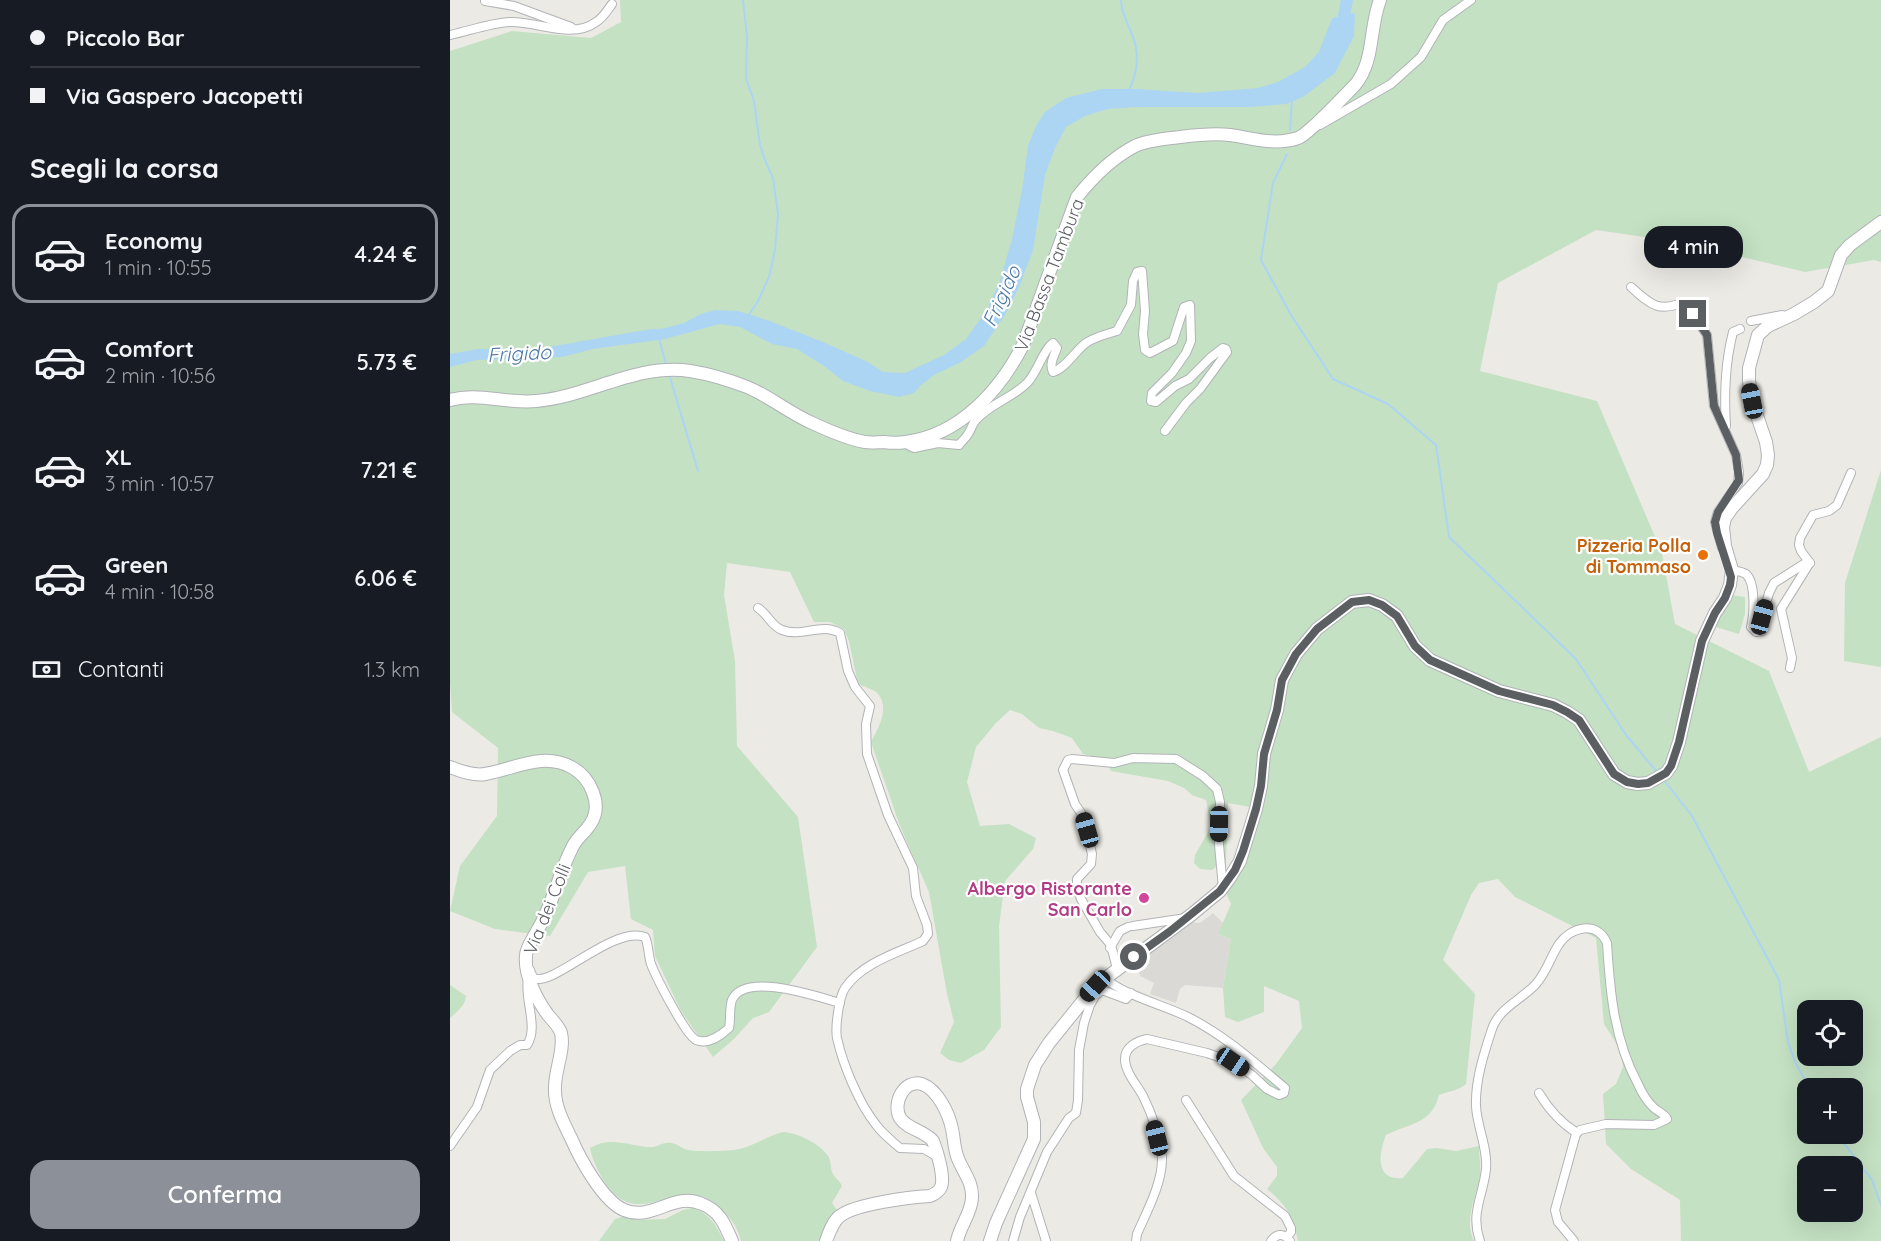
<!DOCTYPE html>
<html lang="it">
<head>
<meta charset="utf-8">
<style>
  :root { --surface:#171b24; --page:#20242c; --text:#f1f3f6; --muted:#9ea1a6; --line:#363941; --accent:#8c9099 }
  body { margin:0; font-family:Quicksand,sans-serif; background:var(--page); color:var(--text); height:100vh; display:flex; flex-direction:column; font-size:22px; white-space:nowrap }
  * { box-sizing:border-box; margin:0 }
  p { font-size:20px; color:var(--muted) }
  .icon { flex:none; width:33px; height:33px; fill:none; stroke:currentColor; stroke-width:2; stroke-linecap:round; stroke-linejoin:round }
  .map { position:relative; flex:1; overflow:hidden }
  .details { display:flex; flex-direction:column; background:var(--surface); width:450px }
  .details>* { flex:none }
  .hud { display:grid; align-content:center; height:132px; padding:0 30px; background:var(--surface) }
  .fabs { position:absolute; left:1347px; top:1000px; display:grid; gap:12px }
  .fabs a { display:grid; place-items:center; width:66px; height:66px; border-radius:12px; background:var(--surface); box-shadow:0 6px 24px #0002; font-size:30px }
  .end { position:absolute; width:27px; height:27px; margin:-14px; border:8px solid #5c5f62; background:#fff; box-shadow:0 0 0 3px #fff }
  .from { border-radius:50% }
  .bubble { position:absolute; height:42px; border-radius:18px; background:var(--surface); box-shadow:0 6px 24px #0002; font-size:20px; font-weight:600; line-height:42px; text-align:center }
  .car { position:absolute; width:18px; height:36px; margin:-18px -9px; border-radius:8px; box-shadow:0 0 4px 2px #0007; background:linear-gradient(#222 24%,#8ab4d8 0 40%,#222 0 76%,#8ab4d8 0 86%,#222 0) }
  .hud b { display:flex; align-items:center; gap:21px; height:57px; font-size:22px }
  .hud b+b { border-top:2px solid var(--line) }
  .hud i { width:15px; height:15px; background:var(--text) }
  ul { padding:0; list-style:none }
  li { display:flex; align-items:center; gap:18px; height:99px; margin:0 12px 9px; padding:0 18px; border:3px solid transparent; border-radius:18px }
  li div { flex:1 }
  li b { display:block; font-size:22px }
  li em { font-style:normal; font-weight:600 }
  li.current { border-color:var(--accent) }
  li>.icon { width:54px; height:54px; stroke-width:1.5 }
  h2 { padding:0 30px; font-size:27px; line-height:72px }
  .pay { display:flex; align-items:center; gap:15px; height:66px; padding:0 30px; font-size:22px }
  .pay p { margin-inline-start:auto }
  .action { display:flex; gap:12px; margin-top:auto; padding:12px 30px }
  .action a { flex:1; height:69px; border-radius:18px; background:var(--accent); color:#fff; font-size:24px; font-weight:600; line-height:69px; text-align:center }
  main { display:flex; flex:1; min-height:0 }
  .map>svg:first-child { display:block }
  .industrial { fill:#dbd9d6 }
  .green { fill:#c4e1c3; fill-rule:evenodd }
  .water { fill:#acd5f4 }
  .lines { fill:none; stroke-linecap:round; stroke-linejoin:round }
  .stream { stroke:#acd5f4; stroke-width:2 }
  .river { stroke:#acd5f4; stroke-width:12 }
  .street-casing { stroke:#b1b4b7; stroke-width:10 }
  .secondary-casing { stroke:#b0b3b7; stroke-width:14 }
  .street { stroke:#fff; stroke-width:8 }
  .secondary { stroke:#fff; stroke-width:12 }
  .route { stroke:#5c5f62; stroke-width:8 }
  .food-dot { fill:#e8710a; stroke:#fff; stroke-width:2 }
  .hotel-dot { fill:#d1479c; stroke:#fff; stroke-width:2 }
  .labels { text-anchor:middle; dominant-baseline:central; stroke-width:4.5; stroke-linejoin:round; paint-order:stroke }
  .street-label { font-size:18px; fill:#5c5f62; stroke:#fff }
  .food-label { font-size:18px; font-weight:bold; fill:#c56008; stroke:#fff; text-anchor:end }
  .hotel-label { font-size:18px; font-weight:bold; fill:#b23c85; stroke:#fff; text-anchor:end }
  .water-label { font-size:20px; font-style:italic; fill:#4c78a3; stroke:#fff }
</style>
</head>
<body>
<main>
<section class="details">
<div class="hud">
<b><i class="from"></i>Piccolo Bar</b>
<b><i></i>Via Gaspero Jacopetti</b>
</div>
<h2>Scegli la corsa</h2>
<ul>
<li class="current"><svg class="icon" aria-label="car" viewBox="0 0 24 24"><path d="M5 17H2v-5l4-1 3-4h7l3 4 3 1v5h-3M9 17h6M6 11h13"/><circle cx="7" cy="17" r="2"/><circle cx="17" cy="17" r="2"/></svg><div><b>Economy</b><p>1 min · 10:55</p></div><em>4.24 €</em></li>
<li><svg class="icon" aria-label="car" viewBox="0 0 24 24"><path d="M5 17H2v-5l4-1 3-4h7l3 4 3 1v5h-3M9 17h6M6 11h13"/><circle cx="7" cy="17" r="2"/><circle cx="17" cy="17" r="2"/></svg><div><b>Comfort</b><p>2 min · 10:56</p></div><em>5.73 €</em></li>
<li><svg class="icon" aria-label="car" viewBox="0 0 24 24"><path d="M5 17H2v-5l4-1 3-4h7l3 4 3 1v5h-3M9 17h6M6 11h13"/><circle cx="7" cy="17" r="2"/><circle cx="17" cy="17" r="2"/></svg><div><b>XL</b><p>3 min · 10:57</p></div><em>7.21 €</em></li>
<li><svg class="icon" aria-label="car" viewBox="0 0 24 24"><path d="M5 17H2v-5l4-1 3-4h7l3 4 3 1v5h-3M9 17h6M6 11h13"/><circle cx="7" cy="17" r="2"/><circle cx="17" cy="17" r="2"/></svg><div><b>Green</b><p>4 min · 10:58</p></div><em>6.06 €</em></li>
</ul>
<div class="pay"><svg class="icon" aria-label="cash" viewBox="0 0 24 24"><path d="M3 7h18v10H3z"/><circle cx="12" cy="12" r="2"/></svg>Contanti<p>1.3 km</p></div>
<div class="action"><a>Conferma</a></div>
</section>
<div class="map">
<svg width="1431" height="1241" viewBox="0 0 1431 1241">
  <rect width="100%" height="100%" fill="#eceae4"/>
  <path class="industrial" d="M 763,913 L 773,923 L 768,934 L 781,939 L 773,988 L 735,985 L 730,989 L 726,1003 L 700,994 L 704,983 L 690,976 L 688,969 L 690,958 L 737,922 L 750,923 Z"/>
  <g class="green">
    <path d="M 170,0 L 1431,0 L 1431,262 L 1424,260 L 1355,272 L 1229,242 L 1146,230 L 1048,283 L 1030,371 L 1147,401 L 1212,553 L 1225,624 L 1319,671 L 1359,772 L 1431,737 L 1431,1241 L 1231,1241 L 1230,1200 L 1181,1169 L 1156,1144 L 1153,1094 L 1166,1084 L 1173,1067 L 1171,1051 L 1154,1024 L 1146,938 L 1065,897 L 1048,879 L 1029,883 L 1021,895 L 993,960 L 1025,994 L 1016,1084 C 1008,1091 999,1091 989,1095 C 982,1124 960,1123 936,1135 C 929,1153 924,1181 953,1178 L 977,1149 L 987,1148 L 1006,1151 L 1029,1146 C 1029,1156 1031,1166 1030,1175 C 1027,1198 1013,1218 1024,1241 L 848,1241 C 843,1216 837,1206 817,1189 L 827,1176 L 827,1167 L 813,1148 L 791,1100 L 826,1064 L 852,1028 L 849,1001 L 814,986 L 814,1012 L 788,1022 L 775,1017 L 773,988 L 781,939 L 768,934 L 781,904 L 775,891 L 795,865 L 811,809 L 778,803 L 776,864 L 767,866 L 762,870 L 750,869 L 744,863 L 745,855 L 761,827 L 756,800 L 742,795 L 734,788 L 718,781 L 661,771 L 654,759 L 633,754 L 622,738 L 603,731 L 589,728 L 572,714 L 560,710 L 546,723 L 526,747 L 517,782 L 530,826 L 559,824 L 586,838 L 583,849 L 555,881 L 549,926 L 551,1027 L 534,1050 L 511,1063 L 499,1060 L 490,1053 L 504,1022 L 497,994 L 479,892 L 450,826 L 421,742 C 429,727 441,706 426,692 C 422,689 413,686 408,684 L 399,641 L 394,629 L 380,622 L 364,622 L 340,572 L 277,563 L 274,595 L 285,661 L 287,746 L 348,817 L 367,947 L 319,1012 L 303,1018 L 284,1039 L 263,1057 L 231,1011 L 205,956 L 203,930 L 181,919 L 175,866 L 138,872 L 100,936 L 45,929 L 0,911 L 10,866 L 47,816 L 48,748 L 2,712 L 0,682 L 0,51 L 62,31 L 141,38 L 171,22 ZM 1358,1011 L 1402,1011 L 1402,1056 L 1358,1056 ZM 1358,1089 L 1402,1089 L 1402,1134 L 1358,1134 ZM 1358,1167 L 1402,1167 L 1402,1212 L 1358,1212 Z"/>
    <path d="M 1431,470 L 1431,667 L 1394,661 L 1395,583 Z"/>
    <path d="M 1281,595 L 1295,597 L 1295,614 L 1289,634 L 1266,627 Z"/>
    <path d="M 0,985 L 16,996 C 15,1007 7,1011 0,1018 Z"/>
    <path d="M 333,1132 C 348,1133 369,1143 378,1156 C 382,1162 380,1169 383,1174 C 386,1179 390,1181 392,1186 L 382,1203 L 387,1210 L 389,1219 L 378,1241 L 291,1241 C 287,1226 283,1221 272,1210 C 229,1164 190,1241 152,1178 C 147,1168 142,1159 140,1148 C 160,1136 177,1145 198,1147 C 206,1148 209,1144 216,1143 C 225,1141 230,1148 238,1150 C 248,1152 273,1151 284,1150 C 302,1148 316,1136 333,1132 Z"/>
    <path d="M 243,1208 C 260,1214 266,1225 274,1241 L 149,1241 L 165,1219 L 175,1216 L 184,1220 L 215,1219 L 233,1210 Z"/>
  </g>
  <path class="water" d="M 905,13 L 904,36 L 885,73 L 853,97 L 836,104 L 799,107 L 687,107 L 658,109 L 635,116 L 616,127 L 605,148 L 595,175 L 583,250 L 570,285 L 555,315 L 534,346 L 511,362 L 484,375 L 470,386 L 464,393 L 449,397 L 420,391 L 393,381 L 374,366 L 347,349 L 322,344 L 290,327 L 270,324 L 215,339 L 143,349 L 112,357 L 27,360 L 0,367 L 0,354 L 28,349 L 81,350 L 110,345 L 195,330 L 216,328 L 234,323 L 251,314 L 265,310 L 288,311 L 317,320 L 373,342 L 418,362 L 433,372 L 455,373 L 494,355 L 516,339 L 538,308 L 550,281 L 562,239 L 572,190 L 578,146 L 586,126 L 595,112 L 616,98 L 652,89 L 686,89 L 748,93 L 808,88 L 828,82 L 855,67 L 869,52 L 882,18 Z"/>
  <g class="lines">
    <g class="stream">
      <path d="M 293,0 L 297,37 L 296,78 L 304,101 L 310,145 L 316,163 L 323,178 L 328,214 L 325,250 L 319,277 L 307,303 L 298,316"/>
      <path d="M 671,0 C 671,12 677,21 681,32 C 690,52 688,73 678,92"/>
      <path d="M 840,130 L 842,100"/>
      <path d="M 837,154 L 823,183 L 811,260 L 841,315 L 883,379 L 938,404 L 986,445 L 999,537 L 1126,659 L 1176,735 L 1207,772"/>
      <path d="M 209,338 L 216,364"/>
      <path d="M 219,374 L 248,471"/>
      <path d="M 1213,779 L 1242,816 L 1329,980 L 1338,1042 L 1345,1062 L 1360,1089"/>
      <path d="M 1387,1134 L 1422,1180 L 1431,1205"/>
    </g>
    <path class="river" d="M 891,31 L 897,0"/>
    <defs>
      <g id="street">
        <path d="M 35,1 L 64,6 L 121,27"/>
        <path d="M 0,35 C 19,31 40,23 60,22 C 87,21 122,40 146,22 C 153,18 157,11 162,4"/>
        <path d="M 870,125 L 941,84 L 971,57 L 993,20 L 1021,0"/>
        <path d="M 1181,287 C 1200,304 1208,313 1234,302 L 1257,335 L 1264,406 L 1286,455 L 1289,472 L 1288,483 L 1268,512 L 1265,522 L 1272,548"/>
        <path d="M 1301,321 L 1332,315"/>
        <path d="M 1276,426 C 1274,395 1275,363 1283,332 L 1290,329"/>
        <path d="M 454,443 L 464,448 L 488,443 L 509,445 C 512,441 516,438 518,434 C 521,430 522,425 525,421 C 539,404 563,398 578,382 C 588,371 593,350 603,343 L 607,348 C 604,356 599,364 603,372 C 615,369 625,351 636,343 C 644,337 657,334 667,331 L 681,305 L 683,281 L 687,272 L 692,271 L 695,311 L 693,334 L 695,350 L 700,353 L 723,341 L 734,307 L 740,305 L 741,341 L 736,353 L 722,373 L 702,393 L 701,401 L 706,402 L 725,386 L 739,379 L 760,358 L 773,348 L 776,349 L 777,352 L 750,389 L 736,403 L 715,431"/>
        <path d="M 1360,563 L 1351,551 L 1349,545 L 1350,538 L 1363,515 L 1379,511 L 1387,505 L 1401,473"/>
        <path d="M 1282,570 C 1287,571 1291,571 1296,574 C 1306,583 1304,615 1301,627 L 1306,632 L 1312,631 L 1313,623 L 1312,617 L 1319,593 L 1324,583 L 1354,564 L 1360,563"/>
        <path d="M 308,608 C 318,614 321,626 332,630 C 352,638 371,622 390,633 L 398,671 L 405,687 L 420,706 L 416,724 L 417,754 L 438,815 L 463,868 L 466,896 L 477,925 L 478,934 L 473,941 C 447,953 412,963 395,988 C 389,997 385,1027 387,1038 C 393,1065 409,1104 427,1126 C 433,1134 442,1141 450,1148 L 474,1149 L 488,1157"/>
        <path d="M 1340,668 L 1342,658 L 1331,609 L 1359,564"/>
        <path d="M 683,926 L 736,918"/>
        <path d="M 660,948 L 670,931 L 678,927"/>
        <path d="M 667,969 L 661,945 L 650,932 L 631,899 L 627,888 L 627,879 L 641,864 L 642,854 L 633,816 L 625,804 L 613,770 L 618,760 L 622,759 L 664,763 L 683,758 L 726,759 L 753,776 L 767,789 L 770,802 L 769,845 L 773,888"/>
        <path d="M 80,970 C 81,973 82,976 84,978 C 102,988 163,925 195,937 C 199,945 198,955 201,964 C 206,977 235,1034 246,1040 C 258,1045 270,1036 279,1028 C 281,1019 279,1008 282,1000 C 295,971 368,997 390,1003"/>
        <path d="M 655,978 C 671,994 716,1006 738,1017 C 774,1035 804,1062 835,1088 L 834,1093 L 829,1095 L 817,1089 L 802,1075 L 783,1062 L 757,1053 L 697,1039 C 687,1041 675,1047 675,1059 C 675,1072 687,1085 693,1096 C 701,1112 712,1141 712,1159 C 712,1184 697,1211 687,1234 L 686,1241"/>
        <path d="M 1089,1093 C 1099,1110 1111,1123 1127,1133"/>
        <path d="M 736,1100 L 784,1176 L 835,1216 L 841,1228 L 841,1232 L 837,1237"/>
        <path d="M 0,1146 L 27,1107 L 40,1070 L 60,1051 L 70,1045 L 77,1045 C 89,1027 74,1000 78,979"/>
        <path d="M 581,1193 L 596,1241"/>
        <path d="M 563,1241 L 570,1217 L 597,1152 L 619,1118 L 626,1113 L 628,1100 L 629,1050 L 634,1023 L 640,1005 L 645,996 L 652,990 L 676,999 L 681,993"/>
        <path d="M 821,1241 C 827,1233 834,1233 840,1241"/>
        <path d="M 1030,1241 C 1020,1213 1033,1197 1036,1169 C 1038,1148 1027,1127 1026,1106 C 1025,1081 1034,1053 1042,1029 C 1049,1008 1071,1000 1086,984 C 1097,971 1100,958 1109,944 C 1121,927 1147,920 1157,943 C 1160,992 1164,1040 1188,1084 C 1191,1091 1197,1101 1203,1107 C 1208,1112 1214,1113 1217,1119 L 1204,1125 L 1156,1124 L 1130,1130 L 1126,1134 L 1105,1210 L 1108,1222 L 1124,1241"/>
      </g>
      <g id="secondary">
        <path d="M 0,400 C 27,392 57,404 86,401 C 138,397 186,363 240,371 C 259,374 279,380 297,387 C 319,396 338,412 360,422 C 377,430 397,439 415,442 C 421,443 428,442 434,442 C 441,443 449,443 456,442 C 510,435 550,390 573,345 L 627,197 C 643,177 662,158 685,146 C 698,140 715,139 730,137 C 746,135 763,133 780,135 C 803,138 824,146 848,138 C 859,134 894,96 905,85 C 925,61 919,28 930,0"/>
        <path d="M 0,767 C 10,771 24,776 35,774 C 65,769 93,751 123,768 C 140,778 153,804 141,823 C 136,832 126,838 122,848 C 108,875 103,905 87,931 C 83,939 76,947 76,956 C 74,975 87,1000 98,1015 C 102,1020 109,1026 111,1033 C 115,1050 105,1069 105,1087 C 104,1105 113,1122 121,1138 C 130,1159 153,1201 174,1210 C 202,1222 224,1191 252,1204 C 270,1211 275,1225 282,1241"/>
        <path d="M 376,1241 C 379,1233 383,1221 390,1216 C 405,1204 460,1197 480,1196 C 485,1194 489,1192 491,1187 C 495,1177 487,1151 483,1141 C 475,1131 457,1129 450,1118 C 442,1103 454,1079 472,1084 C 488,1090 499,1114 502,1129 C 504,1138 504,1147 507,1156 C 512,1171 523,1181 522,1198 C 521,1214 510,1226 507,1241"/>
        <path d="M 540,1241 L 546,1223 L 584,1139 L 584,1122 L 577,1097 L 577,1089 L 585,1065 L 599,1043 L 645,986 L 741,915 L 770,891 L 779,879 L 790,861 L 806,809 L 811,786 L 814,754 L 827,710 L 832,680 L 846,654 L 867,629 L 902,602 L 919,600 L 932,605 L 947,616 L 965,646 L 980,660 L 1049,691 L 1103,705 L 1117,712 L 1129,720 L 1164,774 L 1177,782 L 1188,784 L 1198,783 L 1216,773 L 1221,766 L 1229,742 L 1252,641 L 1265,613 L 1275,598 L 1280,585 L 1282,570 L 1275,546 L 1273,527 L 1275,518 L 1282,508 L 1313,474 L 1317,465 L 1318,455 L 1316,442 L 1302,401 L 1299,381 L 1299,368 L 1308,335 L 1318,326 L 1344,314 L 1364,302 L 1378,291 L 1391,255 L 1400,245 L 1431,222"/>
      </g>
    </defs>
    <use href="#street" class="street-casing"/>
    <use href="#secondary" class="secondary-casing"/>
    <use href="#street" class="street"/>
    <use href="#secondary" class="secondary"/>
  </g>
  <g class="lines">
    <path class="route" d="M 684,957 L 719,932 L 770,891 L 785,870 L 793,851 L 806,809 L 811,786 L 814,754 L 827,710 L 832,680 L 846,654 L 867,629 L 902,602 L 919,600 L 932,605 L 947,616 L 965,646 L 980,660 L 1049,691 L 1103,705 L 1117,712 L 1129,720 L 1164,774 L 1177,782 L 1188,784 L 1198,783 L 1216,773 L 1221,766 L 1229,742 L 1252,641 L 1265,613 L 1275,598 L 1280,585 L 1281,577 L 1267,533 L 1265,522 L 1268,512 L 1289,480 L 1286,455 L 1264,406 L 1257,335 L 1243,314"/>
  </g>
  <circle class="food-dot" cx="1253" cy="555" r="6"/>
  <circle class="hotel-dot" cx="694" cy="898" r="6"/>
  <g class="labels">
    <g class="street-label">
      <text transform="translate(599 275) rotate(-69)">Via Bassa Tambura</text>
      <text transform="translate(97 909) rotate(-68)">Via dei Colli</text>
    </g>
    <g class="food-label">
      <text x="1241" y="545">Pizzeria Polla<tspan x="1241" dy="21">di Tommaso</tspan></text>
    </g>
    <g class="hotel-label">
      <text x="682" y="888">Albergo Ristorante<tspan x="682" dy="21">San Carlo</tspan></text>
    </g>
    <g class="water-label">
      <text transform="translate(551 296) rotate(-65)">Frigido</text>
      <text transform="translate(69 353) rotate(-3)">Frigido</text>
    </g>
  </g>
</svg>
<div class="fabs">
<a><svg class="icon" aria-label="locate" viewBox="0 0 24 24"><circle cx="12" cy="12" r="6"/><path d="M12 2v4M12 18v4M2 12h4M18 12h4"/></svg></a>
<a>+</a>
<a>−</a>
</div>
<i class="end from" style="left:684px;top:957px"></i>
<i class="end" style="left:1243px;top:314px"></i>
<div class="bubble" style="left:1194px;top:226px;width:99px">4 min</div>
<i class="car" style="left:1302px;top:401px;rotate:349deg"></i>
<i class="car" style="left:1312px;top:617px;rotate:15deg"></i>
<i class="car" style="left:769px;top:824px;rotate:181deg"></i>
<i class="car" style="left:637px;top:830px;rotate:344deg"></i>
<i class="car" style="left:645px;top:986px;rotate:223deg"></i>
<i class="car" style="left:783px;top:1062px;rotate:124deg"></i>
<i class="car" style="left:707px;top:1138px;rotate:346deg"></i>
</div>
</main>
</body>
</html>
